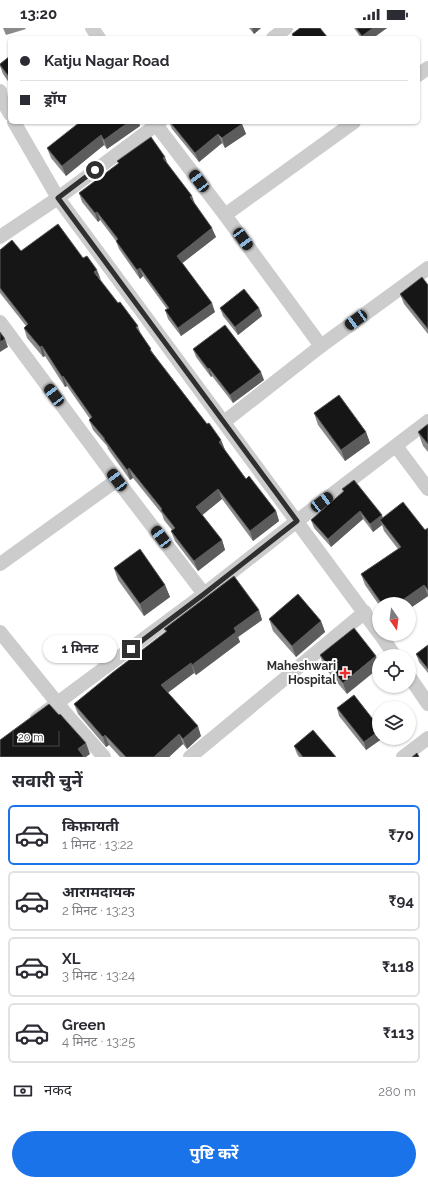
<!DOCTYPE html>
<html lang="hi">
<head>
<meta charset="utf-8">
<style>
  :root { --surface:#fff; --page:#f7f7f7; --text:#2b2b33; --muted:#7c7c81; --line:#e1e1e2; --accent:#1a73e8 }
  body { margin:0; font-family:Raleway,"Noto Sans Devanagari",sans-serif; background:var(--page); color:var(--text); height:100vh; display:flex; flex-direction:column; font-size:15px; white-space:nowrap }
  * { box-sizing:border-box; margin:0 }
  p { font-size:13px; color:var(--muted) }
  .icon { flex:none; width:22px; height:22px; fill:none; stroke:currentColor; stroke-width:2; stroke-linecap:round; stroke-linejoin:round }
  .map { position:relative; height:729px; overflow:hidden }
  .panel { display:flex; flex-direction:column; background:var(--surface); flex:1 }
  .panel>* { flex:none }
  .banner { position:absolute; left:8px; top:8px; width:412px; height:88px; border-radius:6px; box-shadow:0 1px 3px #0004; display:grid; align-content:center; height:88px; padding:0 12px; background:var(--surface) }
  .needle { width:26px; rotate:166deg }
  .buttons { position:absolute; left:372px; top:569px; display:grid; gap:8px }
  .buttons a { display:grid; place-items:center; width:44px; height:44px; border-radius:50%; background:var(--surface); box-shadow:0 1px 3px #0004; font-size:20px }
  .scale { position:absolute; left:12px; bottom:10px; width:48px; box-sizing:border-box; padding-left:4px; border:2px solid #2f2f2f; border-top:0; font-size:11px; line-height:14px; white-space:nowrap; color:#2f2f2f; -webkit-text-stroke:3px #fff; paint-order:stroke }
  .end { position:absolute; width:18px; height:18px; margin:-9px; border:5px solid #2f2f2f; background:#fff; box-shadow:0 0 0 2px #fff }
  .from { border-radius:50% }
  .bubble { position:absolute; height:28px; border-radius:14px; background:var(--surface); box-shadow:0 1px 3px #0004; font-size:13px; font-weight:700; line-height:28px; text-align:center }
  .car { position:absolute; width:12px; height:24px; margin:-12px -6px; border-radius:5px; box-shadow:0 0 3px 1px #0007; background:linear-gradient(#222 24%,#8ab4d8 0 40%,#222 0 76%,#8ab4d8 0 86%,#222 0) }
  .banner b { display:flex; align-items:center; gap:14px; height:38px; font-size:15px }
  .banner b+b { border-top:1px solid var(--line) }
  .banner i { width:10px; height:10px; background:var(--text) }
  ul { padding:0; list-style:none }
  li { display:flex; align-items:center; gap:12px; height:60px; margin:0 8px 6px; padding:0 4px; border:2px solid var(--line); border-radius:6px }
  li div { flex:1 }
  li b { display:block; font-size:15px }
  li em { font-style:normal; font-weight:700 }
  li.current { border-color:var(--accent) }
  li>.icon { width:36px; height:36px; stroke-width:1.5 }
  h2 { padding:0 12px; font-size:18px; line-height:48px }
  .pay { display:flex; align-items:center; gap:10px; height:44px; padding:0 12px; font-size:15px }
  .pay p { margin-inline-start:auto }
  .action { display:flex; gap:8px; margin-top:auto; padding:8px 12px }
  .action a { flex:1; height:46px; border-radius:24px; background:var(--accent); color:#fff; font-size:16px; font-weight:700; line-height:46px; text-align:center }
  .status { display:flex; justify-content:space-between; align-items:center; height:28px; padding:0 20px; background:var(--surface); direction:ltr }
  .status svg { height:11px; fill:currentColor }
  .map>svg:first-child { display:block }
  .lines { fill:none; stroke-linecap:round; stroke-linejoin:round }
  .minor { stroke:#ccc; stroke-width:14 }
  .wall { fill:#8a8a8a }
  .shaded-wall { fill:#5c5c5c }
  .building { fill:#161616; stroke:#5c5c5c }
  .route { stroke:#2f2f2f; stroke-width:5 }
  .poi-dot { fill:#eb2d2d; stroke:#fff; stroke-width:1.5 }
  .labels { text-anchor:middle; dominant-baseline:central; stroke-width:4; stroke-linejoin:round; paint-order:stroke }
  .poi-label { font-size:12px; font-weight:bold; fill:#2f2f2f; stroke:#fff; text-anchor:end }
</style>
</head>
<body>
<div class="status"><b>13:20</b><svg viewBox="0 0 49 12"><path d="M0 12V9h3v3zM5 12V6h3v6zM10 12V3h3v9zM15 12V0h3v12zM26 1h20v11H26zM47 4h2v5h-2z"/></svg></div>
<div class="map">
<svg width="428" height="729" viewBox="0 0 428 729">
  <rect width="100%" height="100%" fill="#fff"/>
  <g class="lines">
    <g class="minor">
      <path d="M 92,0 L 99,10"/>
      <path d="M 273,10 L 286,0"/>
      <path d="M 418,47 L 428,40"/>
      <path d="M 0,63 L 1,70 L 10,86"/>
      <path d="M 14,94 L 58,170 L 379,605"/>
      <path d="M 154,94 L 225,187 L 321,318"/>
      <path d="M 225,187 L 354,94"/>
      <path d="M 0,209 L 58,170 L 160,94"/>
      <path d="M 0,294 L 117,452 L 0,536"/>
      <path d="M 224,394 L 321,318 L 428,240"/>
      <path d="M 396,418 L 428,461"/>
      <path d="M 117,452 L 204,566 L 297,493 L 428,393"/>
      <path d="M 0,604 L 67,687 L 104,729"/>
      <path d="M 380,606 L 395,628"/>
      <path d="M 409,648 L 428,676"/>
      <path d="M 37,690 L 204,566"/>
      <path d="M 190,729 L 365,584"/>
      <path d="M 403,729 L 428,710"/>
    </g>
  </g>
  <g class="wall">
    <path d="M 3,0 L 25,0 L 26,1 L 6,7 Z"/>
    <path d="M 249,0 L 261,0 L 254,6 Z"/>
    <path d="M 354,0 L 387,0 L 373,10 L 361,10 Z"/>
    <path d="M 10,28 L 10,56 L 3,46 L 0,38 L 0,36 Z"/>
    <path d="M 169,94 L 241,94 L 246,106 L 225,120 L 222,115 L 199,134 L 172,101 Z"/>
    <path d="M 140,98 L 107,121 L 104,117 L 66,148 L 51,130 L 47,120 Z"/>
    <path d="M 117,133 L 168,136 L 195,176 L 216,209 L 182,235 L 215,284 L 181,308 L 168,291 L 165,282 L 167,281 L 143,248 L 140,251 L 119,221 L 116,213 L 100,192 L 98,194 L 82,174 L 79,165 L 118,136 Z"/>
    <path d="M 0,222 L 21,223 L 83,230 L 118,275 L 138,298 L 140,304 L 153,325 L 207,396 L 221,412 L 225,422 L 246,451 L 276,483 L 279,493 L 253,513 L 222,471 L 202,487 L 222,512 L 225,522 L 198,543 L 175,513 L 171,503 L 172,502 L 164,492 L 162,486 L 133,450 L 130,452 L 108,421 L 107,418 L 93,402 L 89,392 L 90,391 L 67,358 L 65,359 L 45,328 L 43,329 L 27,310 L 24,300 L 26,298 L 0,265 Z"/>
    <path d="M 428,257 L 428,306 L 404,276 L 400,266 Z"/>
    <path d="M 220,280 L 259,280 L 262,288 L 238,307 L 223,288 Z"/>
    <path d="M 193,321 L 264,352 L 233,375 L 212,348 L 211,349 L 196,329 Z"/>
    <path d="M 314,385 L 366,404 L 370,415 L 345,433 L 318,397 Z"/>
    <path d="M 428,396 L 428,424 L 423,418 L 418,404 Z"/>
    <path d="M 342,461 L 383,490 L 425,502 L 428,500 L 428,568 L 409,581 L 409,576 L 379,576 L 379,577 L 365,557 L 361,546 L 398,521 L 384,503 L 382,497 L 373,504 L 363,491 L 331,519 L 314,500 L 311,492 L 343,464 Z"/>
    <path d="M 114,540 L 165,557 L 170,569 L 144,588 L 118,552 Z"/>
    <path d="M 259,582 L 262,592 L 238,609 L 240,614 L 196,647 L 194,645 L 168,664 L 201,708 L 187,721 L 183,716 L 169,729 L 120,729 L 109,717 L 106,719 L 78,686 L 74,676 L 166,604 L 164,601 Z"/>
    <path d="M 269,591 L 321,593 L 325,604 L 296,629 L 273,603 Z"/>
    <path d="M 354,600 L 347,666 L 324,639 L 320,627 Z"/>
    <path d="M 428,617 L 428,645 L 419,634 L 416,626 Z"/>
    <path d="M 337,680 L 379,710 L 383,710 L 366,722 L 339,688 Z"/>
    <path d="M 294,718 L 336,729 L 299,729 L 297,726 Z"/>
  </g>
  <g class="shaded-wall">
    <path d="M 252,0 L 261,0 L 254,6 Z"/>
    <path d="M 373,0 L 387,0 L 373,10 L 362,10 L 362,8 Z"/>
    <path d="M 129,94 L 139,94 L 140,98 L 107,121 L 104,112 Z"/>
    <path d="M 242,96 L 246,106 L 225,120 L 222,110 Z"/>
    <path d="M 218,106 L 222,115 L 199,134 L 195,125 Z"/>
    <path d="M 101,107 L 104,117 L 66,148 L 62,138 Z"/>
    <path d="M 165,129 L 168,137 L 163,130 Z"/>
    <path d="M 192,168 L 195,176 L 190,169 Z"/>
    <path d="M 97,184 L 100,192 L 98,194 L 95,185 Z"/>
    <path d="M 212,200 L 216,209 L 180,237 L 177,228 Z"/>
    <path d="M 140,240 L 143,248 L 140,251 L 137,242 Z"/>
    <path d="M 97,242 L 101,252 L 94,244 Z"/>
    <path d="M 212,275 L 215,284 L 181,308 L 178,300 Z"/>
    <path d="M 259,280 L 262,288 L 238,307 L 235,299 Z"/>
    <path d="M 5,311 L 8,319 L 0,324 L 0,314 Z"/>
    <path d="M 42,318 L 45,328 L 43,329 L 40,319 Z"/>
    <path d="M 209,340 L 212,348 L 211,349 L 208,341 Z"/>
    <path d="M 261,344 L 264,352 L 233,375 L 230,367 Z"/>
    <path d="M 63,348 L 67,358 L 65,359 L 62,349 Z"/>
    <path d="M 366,404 L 370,415 L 345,433 L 341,422 Z"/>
    <path d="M 221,412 L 225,422 L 219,414 Z"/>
    <path d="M 129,440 L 133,450 L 130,452 L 127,442 Z"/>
    <path d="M 218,461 L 222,471 L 200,489 L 196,479 Z"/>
    <path d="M 276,483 L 279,493 L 253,513 L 250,503 Z"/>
    <path d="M 360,483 L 363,491 L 331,519 L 328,511 Z"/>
    <path d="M 382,487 L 385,495 L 380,492 L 382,497 L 373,504 L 370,496 Z"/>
    <path d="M 222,512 L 225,522 L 198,543 L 194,533 Z"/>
    <path d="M 165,557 L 170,569 L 144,588 L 140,576 Z"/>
    <path d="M 424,557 L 428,568 L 409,581 L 409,576 L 397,576 Z"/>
    <path d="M 259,582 L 262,592 L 238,609 L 240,614 L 196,647 L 192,637 L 234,600 Z"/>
    <path d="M 321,593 L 325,604 L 296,629 L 292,618 Z"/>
    <path d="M 376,628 L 379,636 L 379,640 L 347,666 L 343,655 Z"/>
    <path d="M 191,635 L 194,645 L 165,667 L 161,657 Z"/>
    <path d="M 198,698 L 201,708 L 187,721 L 183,711 Z"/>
    <path d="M 379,703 L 379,710 L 383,710 L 366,722 L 364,714 Z"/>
    <path d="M 179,706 L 183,716 L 169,729 L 154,729 Z"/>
    <path d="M 105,707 L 109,717 L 106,719 L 103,709 Z"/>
    <path d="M 86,715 L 90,726 L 86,729 L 80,729 L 78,721 Z"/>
  </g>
  <g class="building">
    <path d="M 300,0 L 320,0 L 328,10 L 294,10 L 292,6 Z"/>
    <path d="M 356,0 L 373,0 L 362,8 Z"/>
    <path d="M 10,28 L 10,50 L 0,37 L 0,36 Z"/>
    <path d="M 80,94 L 129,94 L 104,112 L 101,107 L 62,138 L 47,120 Z"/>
    <path d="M 170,94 L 241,94 L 242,96 L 222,110 L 218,106 L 195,125 Z"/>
    <path d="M 151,109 L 165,129 L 163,130 L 192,168 L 190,169 L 212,200 L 177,228 L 212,275 L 178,300 L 165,282 L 169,280 L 140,240 L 137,242 L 116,213 L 118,211 L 97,184 L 95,185 L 79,165 L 119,135 L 117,133 Z"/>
    <path d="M 58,196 L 83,230 L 87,228 L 97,242 L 94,244 L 118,275 L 120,274 L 138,298 L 136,299 L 151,321 L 150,322 L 207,396 L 209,395 L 221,412 L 219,414 L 246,451 L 249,448 L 276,483 L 250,503 L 218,461 L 196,479 L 222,512 L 194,533 L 171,503 L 175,500 L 161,482 L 162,481 L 129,440 L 127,442 L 104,411 L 105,411 L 89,392 L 92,389 L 63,348 L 62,349 L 42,318 L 40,319 L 24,300 L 28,296 L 0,260 L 0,222 L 12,212 L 21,223 Z"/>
    <path d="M 422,249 L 428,257 L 428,301 L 400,266 Z"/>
    <path d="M 244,261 L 259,280 L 235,299 L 220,280 Z"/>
    <path d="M 225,297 L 261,344 L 230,367 L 209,340 L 208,341 L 193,321 Z"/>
    <path d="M 0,304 L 5,311 L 0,314 Z"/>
    <path d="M 339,367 L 366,404 L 341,422 L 314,385 Z"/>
    <path d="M 428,396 L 428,416 L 418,404 Z"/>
    <path d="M 354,452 L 382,487 L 370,496 L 360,483 L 328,511 L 311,492 L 344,463 L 342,461 Z"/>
    <path d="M 403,474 L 425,502 L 428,500 L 428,562 L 424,557 L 397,576 L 382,576 L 361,546 L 401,519 L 380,492 Z"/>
    <path d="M 140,521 L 165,557 L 140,576 L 114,540 Z"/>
    <path d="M 234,548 L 259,582 L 234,600 L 236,604 L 192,637 L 191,635 L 161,657 L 198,698 L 183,711 L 179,706 L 154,729 L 126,729 L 105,707 L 103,709 L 74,676 L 112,645 L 167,603 L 164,601 Z"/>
    <path d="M 298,566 L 321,593 L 292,618 L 269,591 Z"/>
    <path d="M 354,600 L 376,628 L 343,655 L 320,627 Z"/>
    <path d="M 428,617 L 428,641 L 416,626 Z"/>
    <path d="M 354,667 L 379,699 L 379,703 L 364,714 L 337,680 Z"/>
    <path d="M 49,676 L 59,687 L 60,686 L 86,715 L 78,721 L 84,729 L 0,729 L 0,712 Z"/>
    <path d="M 313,702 L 336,729 L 303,729 L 294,718 Z"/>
    <path d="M 417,725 L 419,729 L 412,729 Z"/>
  </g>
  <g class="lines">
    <path class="route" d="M 95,142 L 58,170 L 297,493 L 204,566 L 131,621"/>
  </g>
  <path class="poi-dot" d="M343 639h4v4h4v4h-4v4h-4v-4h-4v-4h4z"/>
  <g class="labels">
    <g class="poi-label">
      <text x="336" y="638">Maheshwari<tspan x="336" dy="14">Hospital</tspan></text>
    </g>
  </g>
</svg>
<div class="buttons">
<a><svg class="needle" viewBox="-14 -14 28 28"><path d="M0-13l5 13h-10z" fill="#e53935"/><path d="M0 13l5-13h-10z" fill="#7c7c81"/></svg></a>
<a><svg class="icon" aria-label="locate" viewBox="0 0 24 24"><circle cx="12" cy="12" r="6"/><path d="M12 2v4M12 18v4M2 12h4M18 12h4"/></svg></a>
<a><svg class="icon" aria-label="layers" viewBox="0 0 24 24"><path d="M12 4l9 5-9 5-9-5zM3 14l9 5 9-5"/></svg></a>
</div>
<div class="scale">20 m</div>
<i class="end from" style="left:95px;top:142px"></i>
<i class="end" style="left:131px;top:621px"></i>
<div class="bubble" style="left:43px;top:607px;width:74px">1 मिनट</div>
<i class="car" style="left:199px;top:153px;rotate:323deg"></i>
<i class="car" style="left:243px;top:211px;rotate:144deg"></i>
<i class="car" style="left:356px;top:292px;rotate:234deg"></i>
<i class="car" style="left:54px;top:367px;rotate:323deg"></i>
<i class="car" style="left:117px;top:452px;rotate:323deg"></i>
<i class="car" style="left:322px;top:474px;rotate:53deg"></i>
<i class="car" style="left:161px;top:509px;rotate:323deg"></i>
<div class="banner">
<b><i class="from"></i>Katju Nagar Road</b>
<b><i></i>ड्रॉप</b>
</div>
</div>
<section class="panel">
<h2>सवारी चुनें</h2>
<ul>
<li class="current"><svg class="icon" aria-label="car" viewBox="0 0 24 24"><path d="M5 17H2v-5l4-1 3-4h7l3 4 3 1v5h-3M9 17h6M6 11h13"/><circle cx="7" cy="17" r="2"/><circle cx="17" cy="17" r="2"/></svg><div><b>किफ़ायती</b><p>1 मिनट · 13:22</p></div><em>₹70</em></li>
<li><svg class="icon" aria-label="car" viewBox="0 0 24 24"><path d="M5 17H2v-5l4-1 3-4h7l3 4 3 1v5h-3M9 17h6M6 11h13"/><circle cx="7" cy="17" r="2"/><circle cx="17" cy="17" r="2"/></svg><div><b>आरामदायक</b><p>2 मिनट · 13:23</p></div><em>₹94</em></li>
<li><svg class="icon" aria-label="car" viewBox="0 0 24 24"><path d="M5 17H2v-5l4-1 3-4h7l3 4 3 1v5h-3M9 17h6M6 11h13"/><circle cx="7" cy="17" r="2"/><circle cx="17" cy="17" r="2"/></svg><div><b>XL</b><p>3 मिनट · 13:24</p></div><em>₹118</em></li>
<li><svg class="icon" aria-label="car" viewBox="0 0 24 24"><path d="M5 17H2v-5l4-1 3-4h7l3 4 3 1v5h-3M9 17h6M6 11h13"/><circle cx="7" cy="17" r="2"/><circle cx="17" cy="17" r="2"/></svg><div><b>Green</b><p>4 मिनट · 13:25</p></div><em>₹113</em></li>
</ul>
<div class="pay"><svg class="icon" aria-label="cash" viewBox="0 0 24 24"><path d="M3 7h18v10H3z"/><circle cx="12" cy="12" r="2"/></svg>नकद<p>280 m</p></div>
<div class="action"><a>पुष्टि करें</a></div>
</section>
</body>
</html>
